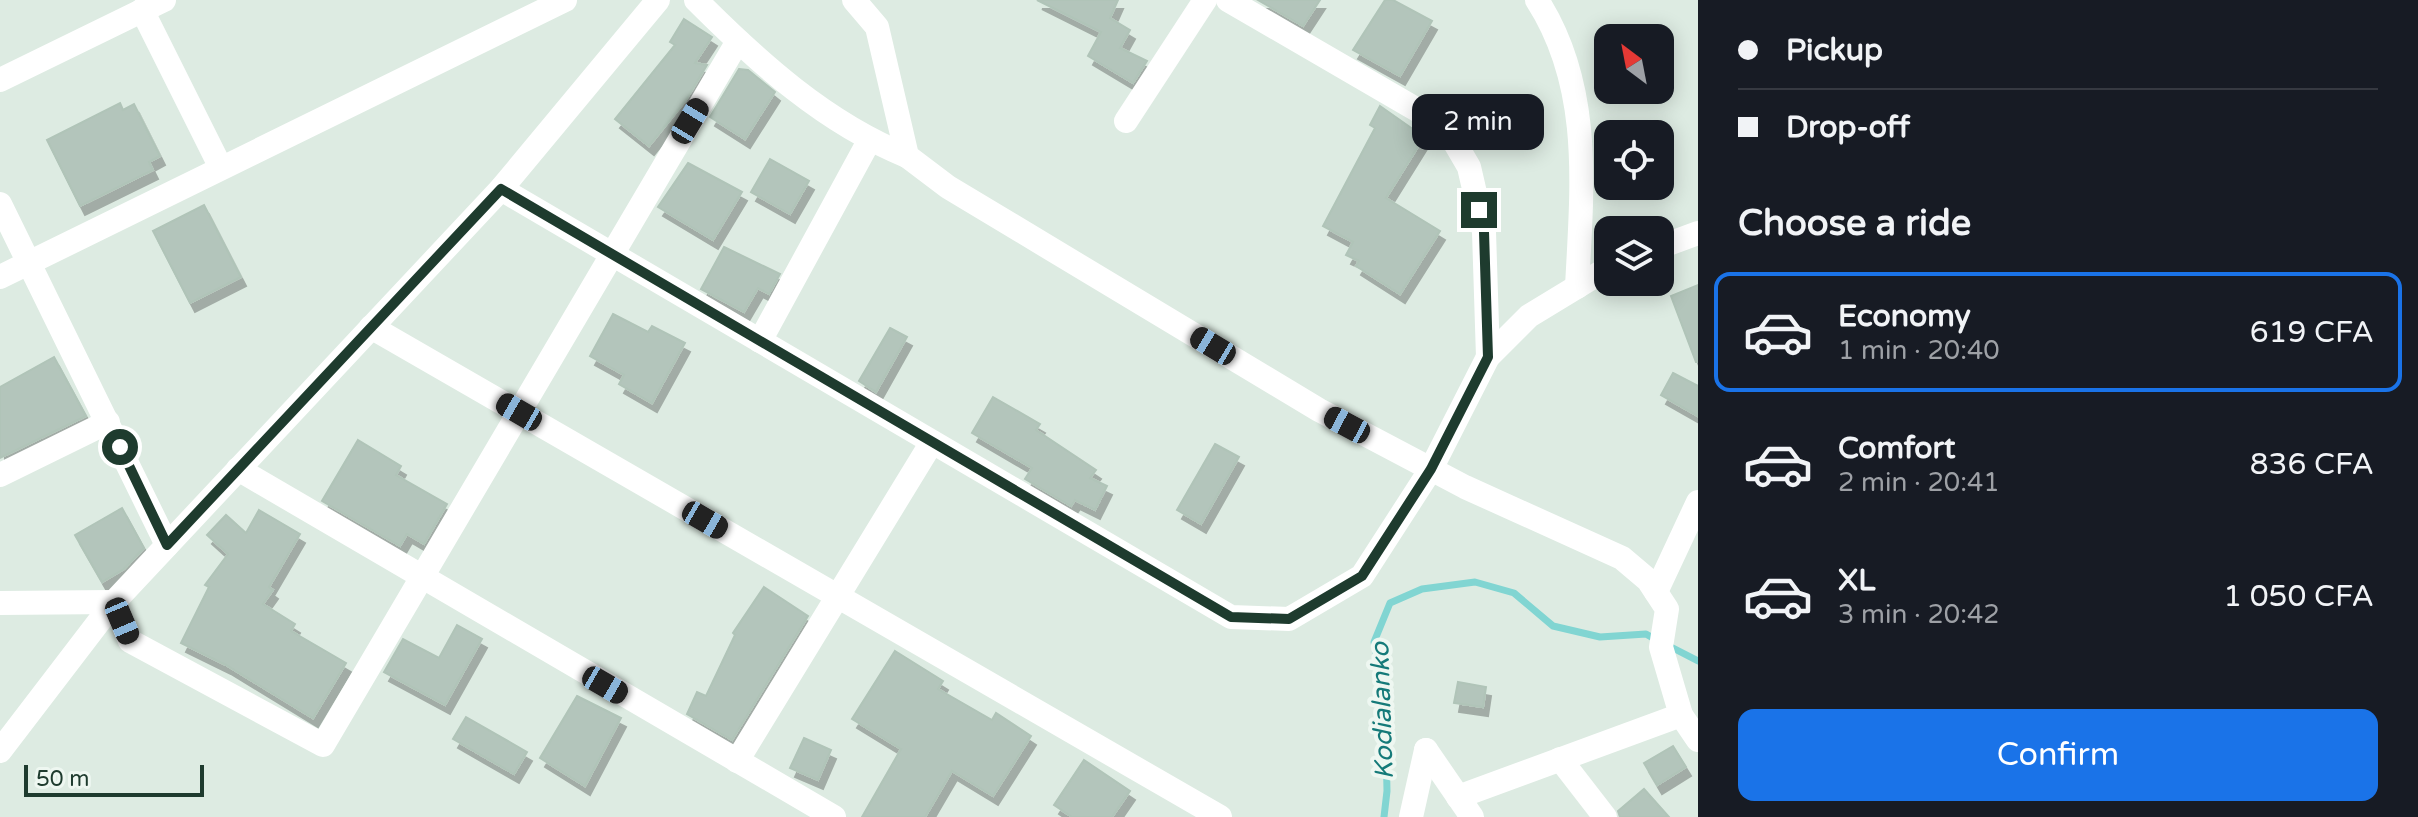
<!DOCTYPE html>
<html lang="en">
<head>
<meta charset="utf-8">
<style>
  :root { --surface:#171b24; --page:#242831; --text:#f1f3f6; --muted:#9ea1a6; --line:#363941; --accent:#1a73e8 }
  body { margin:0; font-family:"Varela Round",sans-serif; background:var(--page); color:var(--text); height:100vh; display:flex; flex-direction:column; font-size:30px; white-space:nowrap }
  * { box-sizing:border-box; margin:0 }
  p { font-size:26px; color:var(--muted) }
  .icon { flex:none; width:44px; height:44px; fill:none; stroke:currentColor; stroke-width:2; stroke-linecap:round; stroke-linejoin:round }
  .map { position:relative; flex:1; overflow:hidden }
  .details { display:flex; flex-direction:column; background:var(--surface); width:720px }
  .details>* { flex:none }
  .guide { display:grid; align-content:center; height:176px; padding:0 40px; background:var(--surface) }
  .needle { width:52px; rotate:328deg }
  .fabs { position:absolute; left:1594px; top:24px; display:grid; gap:16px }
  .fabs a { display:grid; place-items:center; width:80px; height:80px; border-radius:16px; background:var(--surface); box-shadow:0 4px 20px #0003; font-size:40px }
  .scale { position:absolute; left:24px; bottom:20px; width:180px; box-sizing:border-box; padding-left:8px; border:4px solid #1e3b2e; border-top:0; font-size:22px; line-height:28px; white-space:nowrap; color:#1e3b2e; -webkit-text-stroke:6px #eef7f1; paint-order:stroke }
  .end { position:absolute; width:36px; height:36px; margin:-18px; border:10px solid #1e3b2e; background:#fff; box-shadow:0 0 0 4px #fff }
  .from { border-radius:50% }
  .bubble { position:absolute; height:56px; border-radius:16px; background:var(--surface); box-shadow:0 4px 20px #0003; font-size:26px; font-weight:600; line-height:56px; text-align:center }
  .car { position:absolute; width:24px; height:48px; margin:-24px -12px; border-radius:10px; box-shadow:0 0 6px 2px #0007; background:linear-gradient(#222 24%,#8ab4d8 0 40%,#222 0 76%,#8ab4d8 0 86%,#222 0) }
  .guide b { display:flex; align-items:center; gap:28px; height:76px; font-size:30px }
  .guide b+b { border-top:2px solid var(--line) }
  .guide i { width:20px; height:20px; background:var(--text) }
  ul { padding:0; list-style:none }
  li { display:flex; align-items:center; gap:24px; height:120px; margin:0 16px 12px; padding:0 24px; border:4px solid transparent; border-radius:16px }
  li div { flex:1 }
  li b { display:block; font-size:30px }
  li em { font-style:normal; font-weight:600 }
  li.active { border-color:var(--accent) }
  li>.icon { width:72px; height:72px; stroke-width:1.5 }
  h2 { padding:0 40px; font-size:36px; line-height:96px }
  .button { display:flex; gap:16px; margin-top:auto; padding:16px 40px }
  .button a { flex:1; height:92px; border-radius:16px; background:var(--accent); color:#fff; font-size:32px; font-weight:600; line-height:92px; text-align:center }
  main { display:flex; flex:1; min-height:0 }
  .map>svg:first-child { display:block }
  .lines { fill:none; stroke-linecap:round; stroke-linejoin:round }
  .stream { stroke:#81d5d2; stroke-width:7 }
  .building { fill:#b3c5bb; stroke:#b0c4b8; stroke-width:2; filter:url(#shadow) }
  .minor { stroke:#fff; stroke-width:24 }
  .route { stroke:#1e3b2e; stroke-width:10 }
  .labels { text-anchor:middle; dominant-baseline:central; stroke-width:8; stroke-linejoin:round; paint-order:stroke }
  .water-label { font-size:26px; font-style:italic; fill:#157a79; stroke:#eef7f1 }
</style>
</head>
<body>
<main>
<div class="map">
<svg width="1698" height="817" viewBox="0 0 1698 817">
  <defs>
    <filter id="shadow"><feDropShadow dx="5" dy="9" stdDeviation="0" flood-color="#0004"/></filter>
  </defs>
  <rect width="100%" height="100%" fill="#ddebe2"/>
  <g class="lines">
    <g class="stream">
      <path d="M 1669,646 L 1698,661"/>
      <path d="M 1384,817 L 1387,791 L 1385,698 L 1374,642 L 1390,603 L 1422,589 L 1475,582 L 1514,593 L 1553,626 L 1600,637 L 1646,634 L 1658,641"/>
    </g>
  </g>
  <g class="building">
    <path d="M 1037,0 L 1118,0 L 1110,18 L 1130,30 L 1120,48 L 1147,61 L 1133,83 L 1088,56 L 1101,32 Z"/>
    <path d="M 1258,0 L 1320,0 L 1303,26 Z"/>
    <path d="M 1385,0 L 1393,0 L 1432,21 L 1400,76 L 1353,50 Z"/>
    <path d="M 684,19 L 712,37 L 695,63 L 707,65 L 686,100 L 649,146 L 615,119 L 675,45 L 670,42 Z"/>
    <path d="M 739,69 L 748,70 L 775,92 L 745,139 L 710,117 Z"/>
    <path d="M 120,103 L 123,110 L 134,104 L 160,156 L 149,162 L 153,170 L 80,206 L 47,140 Z"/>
    <path d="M 1380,106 L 1424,137 L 1386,198 L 1440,231 L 1400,294 L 1356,266 L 1359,261 L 1346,255 L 1353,242 L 1323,226 L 1375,128 L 1370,125 Z"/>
    <path d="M 770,159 L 809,181 L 790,214 L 751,192 Z"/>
    <path d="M 688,163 L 742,192 L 713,240 L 658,207 Z"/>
    <path d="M 204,205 L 241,277 L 190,303 L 153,231 Z"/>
    <path d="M 724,247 L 780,274 L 769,294 L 758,288 L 744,312 L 701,289 Z"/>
    <path d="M 1698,285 L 1698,362 L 1696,362 L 1671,296 Z"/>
    <path d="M 613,314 L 648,332 L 652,326 L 685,343 L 652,403 L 619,384 L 624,375 L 590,356 Z"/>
    <path d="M 890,328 L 907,337 L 876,392 L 859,381 Z"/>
    <path d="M 54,357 L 86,416 L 0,458 L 0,387 Z"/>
    <path d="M 1673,373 L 1698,386 L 1698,416 L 1661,395 Z"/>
    <path d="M 993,397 L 1040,424 L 1036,430 L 1096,470 L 1090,478 L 1107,486 L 1095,510 L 1075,500 L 1071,506 L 1025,479 L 1032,468 L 972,433 Z"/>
    <path d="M 358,440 L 401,466 L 396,475 L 447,504 L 424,544 L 407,534 L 400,546 L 322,501 Z"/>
    <path d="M 1215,444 L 1239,457 L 1201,524 L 1177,510 Z"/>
    <path d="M 122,508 L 144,548 L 124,569 L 102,582 L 75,535 Z"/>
    <path d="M 259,510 L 300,534 L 269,587 L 273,590 L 263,604 L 295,624 L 291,631 L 346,663 L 313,718 L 226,665 L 181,643 L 209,587 L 205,585 L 228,554 L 207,535 L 226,515 L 246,533 Z"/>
    <path d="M 764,587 L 808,616 L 732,740 L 687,714 L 697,692 L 706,696 L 735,635 L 733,633 Z"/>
    <path d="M 457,625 L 482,639 L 445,705 L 384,672 L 403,639 L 439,658 Z"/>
    <path d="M 895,651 L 943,681 L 938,689 L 992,720 L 996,713 L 1031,736 L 993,796 L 952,771 L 925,817 L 862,817 L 901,749 L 852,719 Z"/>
    <path d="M 1458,682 L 1486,687 L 1483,707 L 1454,703 Z"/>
    <path d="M 577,696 L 621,718 L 585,786 L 540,758 Z"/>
    <path d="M 466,717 L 527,752 L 514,774 L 453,739 Z"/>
    <path d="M 804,738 L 831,750 L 818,780 L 790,768 Z"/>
    <path d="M 1673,746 L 1686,767 L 1657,785 L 1644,763 Z"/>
    <path d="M 1084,760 L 1130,791 L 1112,817 L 1072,817 L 1054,805 Z"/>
    <path d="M 1644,789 L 1669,817 L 1620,817 L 1618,811 Z"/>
  </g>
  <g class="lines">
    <g class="minor">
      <path d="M 696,0 C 758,62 825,123 907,156"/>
      <path d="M 854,0 L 877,27 L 907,156 L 948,187 L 1319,410 L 1465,487 L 1622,558 L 1648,580 L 1667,609 L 1661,647 L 1681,715 L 1698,740"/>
      <path d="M 1228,0 L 1445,126 L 1469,167 L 1484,232 L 1488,357"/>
      <path d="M 1537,0 C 1593,87 1582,188 1577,287"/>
      <path d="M 142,10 L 220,166"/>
      <path d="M 0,80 L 164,0"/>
      <path d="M 1126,121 L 1205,0"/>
      <path d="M 501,189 L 1231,617 L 1289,619 L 1362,576 L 1431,469 L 1488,357 L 1529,316 L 1608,268"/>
      <path d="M 0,204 L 167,545"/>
      <path d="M 1660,247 L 1698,233"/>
      <path d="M 0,277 L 565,0"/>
      <path d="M 371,327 L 1220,817"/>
      <path d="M 760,341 L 869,141"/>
      <path d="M 238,469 L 834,817"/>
      <path d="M 0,475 L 108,422"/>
      <path d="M 1656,592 L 1698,502"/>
      <path d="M 114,602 L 130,641 L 323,745 L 738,41"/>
      <path d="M 0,603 L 114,602"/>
      <path d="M 1426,750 L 1472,817"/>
      <path d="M 0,751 L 114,602 L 501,189 L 658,0"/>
      <path d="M 1560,759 L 1605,817"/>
      <path d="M 737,761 L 932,442"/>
      <path d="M 1458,797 L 1681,715"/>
      <path d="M 1411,817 L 1426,750"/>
    </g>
  </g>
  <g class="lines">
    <path class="route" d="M 120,447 L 167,545 L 501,189 L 1231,617 L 1289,619 L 1362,576 L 1431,469 L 1488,357 L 1484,232 L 1479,210"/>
  </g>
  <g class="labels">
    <g class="water-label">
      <text transform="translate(1382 711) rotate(-92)">Kodialanko</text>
    </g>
  </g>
</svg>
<div class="fabs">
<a><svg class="needle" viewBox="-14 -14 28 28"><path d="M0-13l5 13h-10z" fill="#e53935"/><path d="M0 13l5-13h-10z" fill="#9ea1a6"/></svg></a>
<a><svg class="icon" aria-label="locate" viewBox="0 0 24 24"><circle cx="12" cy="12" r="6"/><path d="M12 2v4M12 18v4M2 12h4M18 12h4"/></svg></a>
<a><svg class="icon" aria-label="layers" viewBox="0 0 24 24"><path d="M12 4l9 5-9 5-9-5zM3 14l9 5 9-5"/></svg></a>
</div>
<div class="scale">50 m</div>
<i class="end from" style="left:120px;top:447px"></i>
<i class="end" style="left:1479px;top:210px"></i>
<div class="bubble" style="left:1412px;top:94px;width:132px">2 min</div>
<i class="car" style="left:690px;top:121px;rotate:31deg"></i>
<i class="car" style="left:1213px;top:346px;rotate:301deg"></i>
<i class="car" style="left:519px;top:412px;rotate:300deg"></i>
<i class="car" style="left:1347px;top:425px;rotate:298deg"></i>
<i class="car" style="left:705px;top:520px;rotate:120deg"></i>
<i class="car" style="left:122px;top:621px;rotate:157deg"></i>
<i class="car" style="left:605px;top:685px;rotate:120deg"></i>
</div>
<section class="details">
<div class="guide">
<b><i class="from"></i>Pickup</b>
<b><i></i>Drop-off</b>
</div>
<h2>Choose a ride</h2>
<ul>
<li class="active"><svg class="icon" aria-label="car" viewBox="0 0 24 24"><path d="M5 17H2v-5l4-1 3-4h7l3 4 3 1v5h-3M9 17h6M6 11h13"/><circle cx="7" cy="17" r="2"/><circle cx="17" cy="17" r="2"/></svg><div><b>Economy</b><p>1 min · 20:40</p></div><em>619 CFA</em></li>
<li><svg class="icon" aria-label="car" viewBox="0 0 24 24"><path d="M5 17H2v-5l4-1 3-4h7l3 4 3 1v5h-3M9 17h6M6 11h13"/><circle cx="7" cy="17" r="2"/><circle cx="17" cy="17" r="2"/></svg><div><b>Comfort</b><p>2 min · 20:41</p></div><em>836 CFA</em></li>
<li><svg class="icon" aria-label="car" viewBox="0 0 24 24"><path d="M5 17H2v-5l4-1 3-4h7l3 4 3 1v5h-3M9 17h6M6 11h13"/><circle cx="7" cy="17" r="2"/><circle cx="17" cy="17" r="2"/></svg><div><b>XL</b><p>3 min · 20:42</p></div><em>1 050 CFA</em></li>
</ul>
<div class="button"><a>Confirm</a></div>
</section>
</main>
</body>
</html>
